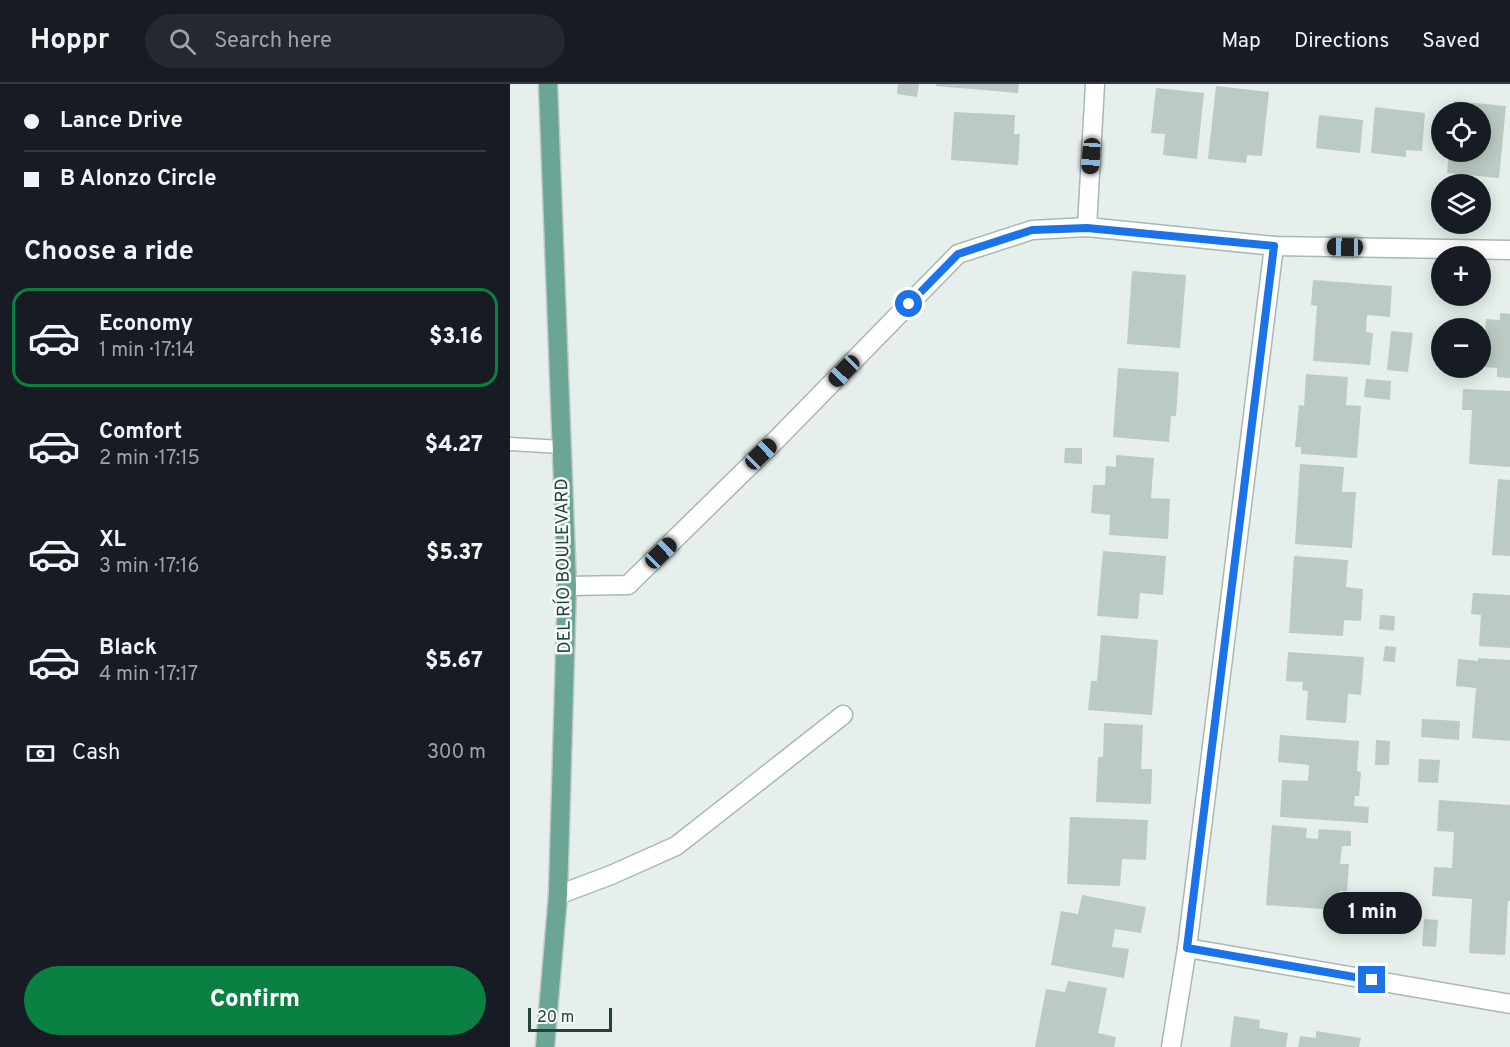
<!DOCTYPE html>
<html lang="en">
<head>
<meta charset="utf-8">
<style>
  :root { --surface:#171b24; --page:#242831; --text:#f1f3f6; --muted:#9ea1a6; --line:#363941; --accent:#0b8043 }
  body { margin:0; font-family:Overpass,sans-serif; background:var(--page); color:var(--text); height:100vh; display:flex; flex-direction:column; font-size:22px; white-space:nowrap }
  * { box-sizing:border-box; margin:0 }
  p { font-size:20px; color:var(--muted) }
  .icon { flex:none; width:33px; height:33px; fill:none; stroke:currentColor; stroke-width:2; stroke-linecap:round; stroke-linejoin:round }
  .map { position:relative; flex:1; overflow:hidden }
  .sheet { display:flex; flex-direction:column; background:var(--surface); width:510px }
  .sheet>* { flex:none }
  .banner { display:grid; align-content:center; height:132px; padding:0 24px; background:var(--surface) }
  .buttons { position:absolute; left:921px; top:18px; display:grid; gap:12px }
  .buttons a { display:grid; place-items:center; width:60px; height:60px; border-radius:50%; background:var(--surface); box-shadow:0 3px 15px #0003; font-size:30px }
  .scale { position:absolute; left:18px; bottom:15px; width:84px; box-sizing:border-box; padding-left:6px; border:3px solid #24423a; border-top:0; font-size:16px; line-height:21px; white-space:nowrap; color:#24423a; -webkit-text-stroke:4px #f7fbf9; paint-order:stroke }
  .end { position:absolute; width:27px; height:27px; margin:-14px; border:8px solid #1a73e8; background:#fff; box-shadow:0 0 0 3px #fff }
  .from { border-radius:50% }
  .bubble { position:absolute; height:42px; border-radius:21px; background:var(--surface); box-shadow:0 3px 15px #0003; font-size:20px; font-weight:800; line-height:42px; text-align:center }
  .car { position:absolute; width:18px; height:36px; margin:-18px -9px; border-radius:8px; box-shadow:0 0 4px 2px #0007; background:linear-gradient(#222 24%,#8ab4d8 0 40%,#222 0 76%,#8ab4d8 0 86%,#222 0) }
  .banner b { display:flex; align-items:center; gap:21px; height:57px; font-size:22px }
  .banner b+b { border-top:2px solid var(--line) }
  .banner i { width:15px; height:15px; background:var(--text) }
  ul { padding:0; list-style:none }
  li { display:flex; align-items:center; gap:18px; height:99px; margin:0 12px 9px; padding:0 12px; border:3px solid transparent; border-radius:18px }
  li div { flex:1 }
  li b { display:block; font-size:22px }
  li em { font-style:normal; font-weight:800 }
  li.active { border-color:var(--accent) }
  li>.icon { width:54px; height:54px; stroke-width:1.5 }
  h2 { padding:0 24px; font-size:27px; line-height:72px }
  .pay { display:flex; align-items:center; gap:15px; height:66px; padding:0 24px; font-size:22px }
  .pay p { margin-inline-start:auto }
  .cta { display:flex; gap:12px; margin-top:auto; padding:12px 24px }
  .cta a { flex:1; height:69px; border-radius:36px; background:var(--accent); color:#fff; font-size:24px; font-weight:800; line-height:69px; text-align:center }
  header { display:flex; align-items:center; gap:36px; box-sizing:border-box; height:84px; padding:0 30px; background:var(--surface); border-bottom:2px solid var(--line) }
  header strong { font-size:28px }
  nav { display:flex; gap:33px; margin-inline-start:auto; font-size:21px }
  .search { width:420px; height:54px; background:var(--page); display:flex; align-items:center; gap:15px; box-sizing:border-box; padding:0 21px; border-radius:33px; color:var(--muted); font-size:22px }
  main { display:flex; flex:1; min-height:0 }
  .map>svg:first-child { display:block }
  .building { fill:#bbcac4 }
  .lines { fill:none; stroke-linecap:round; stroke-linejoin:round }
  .service-casing { stroke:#a8b8b2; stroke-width:15 }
  .minor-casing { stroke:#a8b8b2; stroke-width:21 }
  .primary-casing { stroke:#c2cac8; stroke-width:21 }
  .service { stroke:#fff; stroke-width:12 }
  .minor { stroke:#fff; stroke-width:18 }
  .primary { stroke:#6aa596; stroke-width:18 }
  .route { stroke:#1a73e8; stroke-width:8 }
  .labels { text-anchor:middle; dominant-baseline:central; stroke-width:5; stroke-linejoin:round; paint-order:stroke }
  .street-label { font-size:18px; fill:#24423a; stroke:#f7fbf9 }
</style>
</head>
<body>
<header>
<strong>Hoppr</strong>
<div class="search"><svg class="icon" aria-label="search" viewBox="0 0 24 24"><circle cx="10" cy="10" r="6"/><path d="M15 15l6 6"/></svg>Search here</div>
<nav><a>Map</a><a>Directions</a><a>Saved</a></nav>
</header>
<main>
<section class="sheet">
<div class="banner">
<b><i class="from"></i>Lance Drive</b>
<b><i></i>B Alonzo Circle</b>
</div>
<h2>Choose a ride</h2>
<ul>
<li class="active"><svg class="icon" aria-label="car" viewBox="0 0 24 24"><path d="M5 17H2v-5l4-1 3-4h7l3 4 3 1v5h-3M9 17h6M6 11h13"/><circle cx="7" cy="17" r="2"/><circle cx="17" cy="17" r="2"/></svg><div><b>Economy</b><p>1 min · 17:14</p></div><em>$3.16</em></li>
<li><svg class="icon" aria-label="car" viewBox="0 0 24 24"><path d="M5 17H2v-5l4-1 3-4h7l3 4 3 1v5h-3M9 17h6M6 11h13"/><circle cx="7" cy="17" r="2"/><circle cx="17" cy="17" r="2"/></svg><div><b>Comfort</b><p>2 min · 17:15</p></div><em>$4.27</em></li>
<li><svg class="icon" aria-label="car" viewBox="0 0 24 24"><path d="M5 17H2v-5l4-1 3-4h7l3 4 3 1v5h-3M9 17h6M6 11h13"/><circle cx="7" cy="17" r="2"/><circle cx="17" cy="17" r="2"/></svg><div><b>XL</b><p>3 min · 17:16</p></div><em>$5.37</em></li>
<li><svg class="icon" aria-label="car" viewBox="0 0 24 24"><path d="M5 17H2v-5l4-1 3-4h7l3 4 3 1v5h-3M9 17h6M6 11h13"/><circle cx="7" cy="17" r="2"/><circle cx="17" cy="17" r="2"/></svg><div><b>Black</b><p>4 min · 17:17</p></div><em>$5.67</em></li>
</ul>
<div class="pay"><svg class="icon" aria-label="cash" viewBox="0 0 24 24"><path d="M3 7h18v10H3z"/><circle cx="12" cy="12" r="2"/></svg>Cash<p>300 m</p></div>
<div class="cta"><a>Confirm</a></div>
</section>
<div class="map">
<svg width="1000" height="963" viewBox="0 0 1000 963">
  <rect width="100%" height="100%" fill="#e6efeb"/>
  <g class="building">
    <path d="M 388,0 L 409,0 L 407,13 L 387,10 Z"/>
    <path d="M 426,0 L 509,0 L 508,9 L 426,2 Z"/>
    <path d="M 706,2 L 759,8 L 752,72 L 737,71 L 736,79 L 698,75 Z"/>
    <path d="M 646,4 L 694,9 L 687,75 L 653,71 L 655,50 L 641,49 Z"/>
    <path d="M 944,17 L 996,22 L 989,94 L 937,89 L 939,68 L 970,68 L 970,28 L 943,28 Z"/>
    <path d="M 865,23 L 915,29 L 912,67 L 896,66 L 896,73 L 861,69 Z"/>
    <path d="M 444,28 L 505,31 L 504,50 L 510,50 L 508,81 L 441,76 Z"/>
    <path d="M 809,31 L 853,36 L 850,69 L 806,64 Z"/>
    <path d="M 622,187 L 676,191 L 670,264 L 617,260 Z"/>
    <path d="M 803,196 L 882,202 L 880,233 L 857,231 L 856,248 L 863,249 L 860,281 L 803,277 L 807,222 L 801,221 Z"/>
    <path d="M 990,229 L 1000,230 L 1000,294 L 987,293 L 987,284 L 973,283 L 976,235 L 990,236 Z"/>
    <path d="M 881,247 L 903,249 L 898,288 L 877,286 Z"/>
    <path d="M 608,284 L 669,288 L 666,332 L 661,332 L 659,358 L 603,353 Z"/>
    <path d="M 796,290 L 838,293 L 836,321 L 851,322 L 847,374 L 791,370 L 791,363 L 785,363 L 789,321 L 794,322 Z"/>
    <path d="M 856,295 L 881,297 L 880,316 L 854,313 Z"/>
    <path d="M 953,305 L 1000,307 L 1000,383 L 959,380 L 962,326 L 952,326 Z"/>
    <path d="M 555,364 L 572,364 L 572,380 L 554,379 Z"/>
    <path d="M 606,371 L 644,374 L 641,414 L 660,415 L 658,455 L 599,451 L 600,431 L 581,429 L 583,401 L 595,401 L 596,382 L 606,383 Z"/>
    <path d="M 790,380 L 834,383 L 832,408 L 846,408 L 842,464 L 785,460 Z"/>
    <path d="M 988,395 L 1000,396 L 1000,472 L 982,471 Z"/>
    <path d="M 593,467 L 656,472 L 653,511 L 630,509 L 628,535 L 587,532 Z"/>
    <path d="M 784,472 L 838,476 L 836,503 L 853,505 L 851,537 L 834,536 L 833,552 L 779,549 Z"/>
    <path d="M 963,509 L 1000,511 L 1000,564 L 969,562 L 971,531 L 961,530 Z"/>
    <path d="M 870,531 L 885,532 L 884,547 L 869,545 Z"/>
    <path d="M 591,551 L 648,556 L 642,631 L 578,626 L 581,597 L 587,597 Z"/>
    <path d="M 875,562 L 886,563 L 885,578 L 873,577 Z"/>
    <path d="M 778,568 L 854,573 L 851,611 L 838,610 L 836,639 L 796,636 L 798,607 L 792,606 L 793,598 L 776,597 Z"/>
    <path d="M 968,574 L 1000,576 L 1000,657 L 962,654 L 966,604 L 946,602 L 948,575 L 968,577 Z"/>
    <path d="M 912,635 L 950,637 L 949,656 L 911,653 Z"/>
    <path d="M 594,639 L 633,641 L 631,685 L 642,685 L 641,720 L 586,718 L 588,673 L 593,673 Z"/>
    <path d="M 770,651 L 849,657 L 847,687 L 851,688 L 849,712 L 845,712 L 844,722 L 859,723 L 858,739 L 770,733 L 772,696 L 798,697 L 799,681 L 768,678 Z"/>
    <path d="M 866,656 L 880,657 L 879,681 L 865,681 Z"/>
    <path d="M 909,675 L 930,676 L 928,699 L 908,698 Z"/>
    <path d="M 929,716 L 1000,721 L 1000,817 L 998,817 L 995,871 L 959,869 L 962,815 L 922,812 L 924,783 L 942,784 L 944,748 L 927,747 Z"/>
    <path d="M 560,733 L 638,736 L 636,776 L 612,775 L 610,802 L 557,800 Z"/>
    <path d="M 762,741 L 797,744 L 796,754 L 808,755 L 809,745 L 841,747 L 841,762 L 832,762 L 830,780 L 839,780 L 837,807 L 829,807 L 827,826 L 756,821 Z"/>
    <path d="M 572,811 L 636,823 L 631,849 L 605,845 L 602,863 L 619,865 L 614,894 L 541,881 L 551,827 L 568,830 Z"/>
    <path d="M 914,835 L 928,836 L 926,863 L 912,862 Z"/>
    <path d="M 558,897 L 597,904 L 588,949 L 606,953 L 604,963 L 525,963 L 536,905 L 555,908 Z"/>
    <path d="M 724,932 L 750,936 L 749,944 L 778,949 L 776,963 L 720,963 Z"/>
    <path d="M 806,947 L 851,954 L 849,963 L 788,963 L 790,952 L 806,954 Z"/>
  </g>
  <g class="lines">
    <defs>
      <path id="service" d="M 0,360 L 52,363"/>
      <g id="minor">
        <path d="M 577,143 L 585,0"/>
        <path d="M 57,502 L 118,501 L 268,354 L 448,170 L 522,146 L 577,143 L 764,162 L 1000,166"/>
        <path d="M 48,811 L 101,791 L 166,762 L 333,631"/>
        <path d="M 677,864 L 1000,920"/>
        <path d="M 661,963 L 677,864 L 764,162"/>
      </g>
      <path id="primary" d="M 35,963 L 48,811 L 57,502 L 38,0"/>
    </defs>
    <use href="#service" class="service-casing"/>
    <use href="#minor" class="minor-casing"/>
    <use href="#primary" class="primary-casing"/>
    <use href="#service" class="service"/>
    <use href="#minor" class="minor"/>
    <use href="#primary" class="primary"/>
  </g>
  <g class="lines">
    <path class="route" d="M 399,220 L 448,170 L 522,146 L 577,144 L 764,162 L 677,864 L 862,896"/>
  </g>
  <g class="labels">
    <g class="street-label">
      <text transform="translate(54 482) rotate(-91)">DEL RÍO BOULEVARD</text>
    </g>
  </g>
</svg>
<div class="buttons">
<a><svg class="icon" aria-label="locate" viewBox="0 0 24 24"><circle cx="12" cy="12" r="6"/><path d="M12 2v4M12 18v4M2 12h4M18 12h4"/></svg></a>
<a><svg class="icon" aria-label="layers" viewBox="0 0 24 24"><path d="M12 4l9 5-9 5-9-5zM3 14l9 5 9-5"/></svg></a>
<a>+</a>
<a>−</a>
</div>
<div class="scale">20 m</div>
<i class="end from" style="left:399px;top:220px"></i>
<i class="end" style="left:862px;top:896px"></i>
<div class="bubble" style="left:813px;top:808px;width:99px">1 min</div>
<i class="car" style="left:581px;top:72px;rotate:184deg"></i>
<i class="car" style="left:835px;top:163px;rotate:271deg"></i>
<i class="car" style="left:334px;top:287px;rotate:224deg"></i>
<i class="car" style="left:251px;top:370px;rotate:46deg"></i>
<i class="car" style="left:151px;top:469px;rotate:46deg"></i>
</div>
</main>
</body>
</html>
